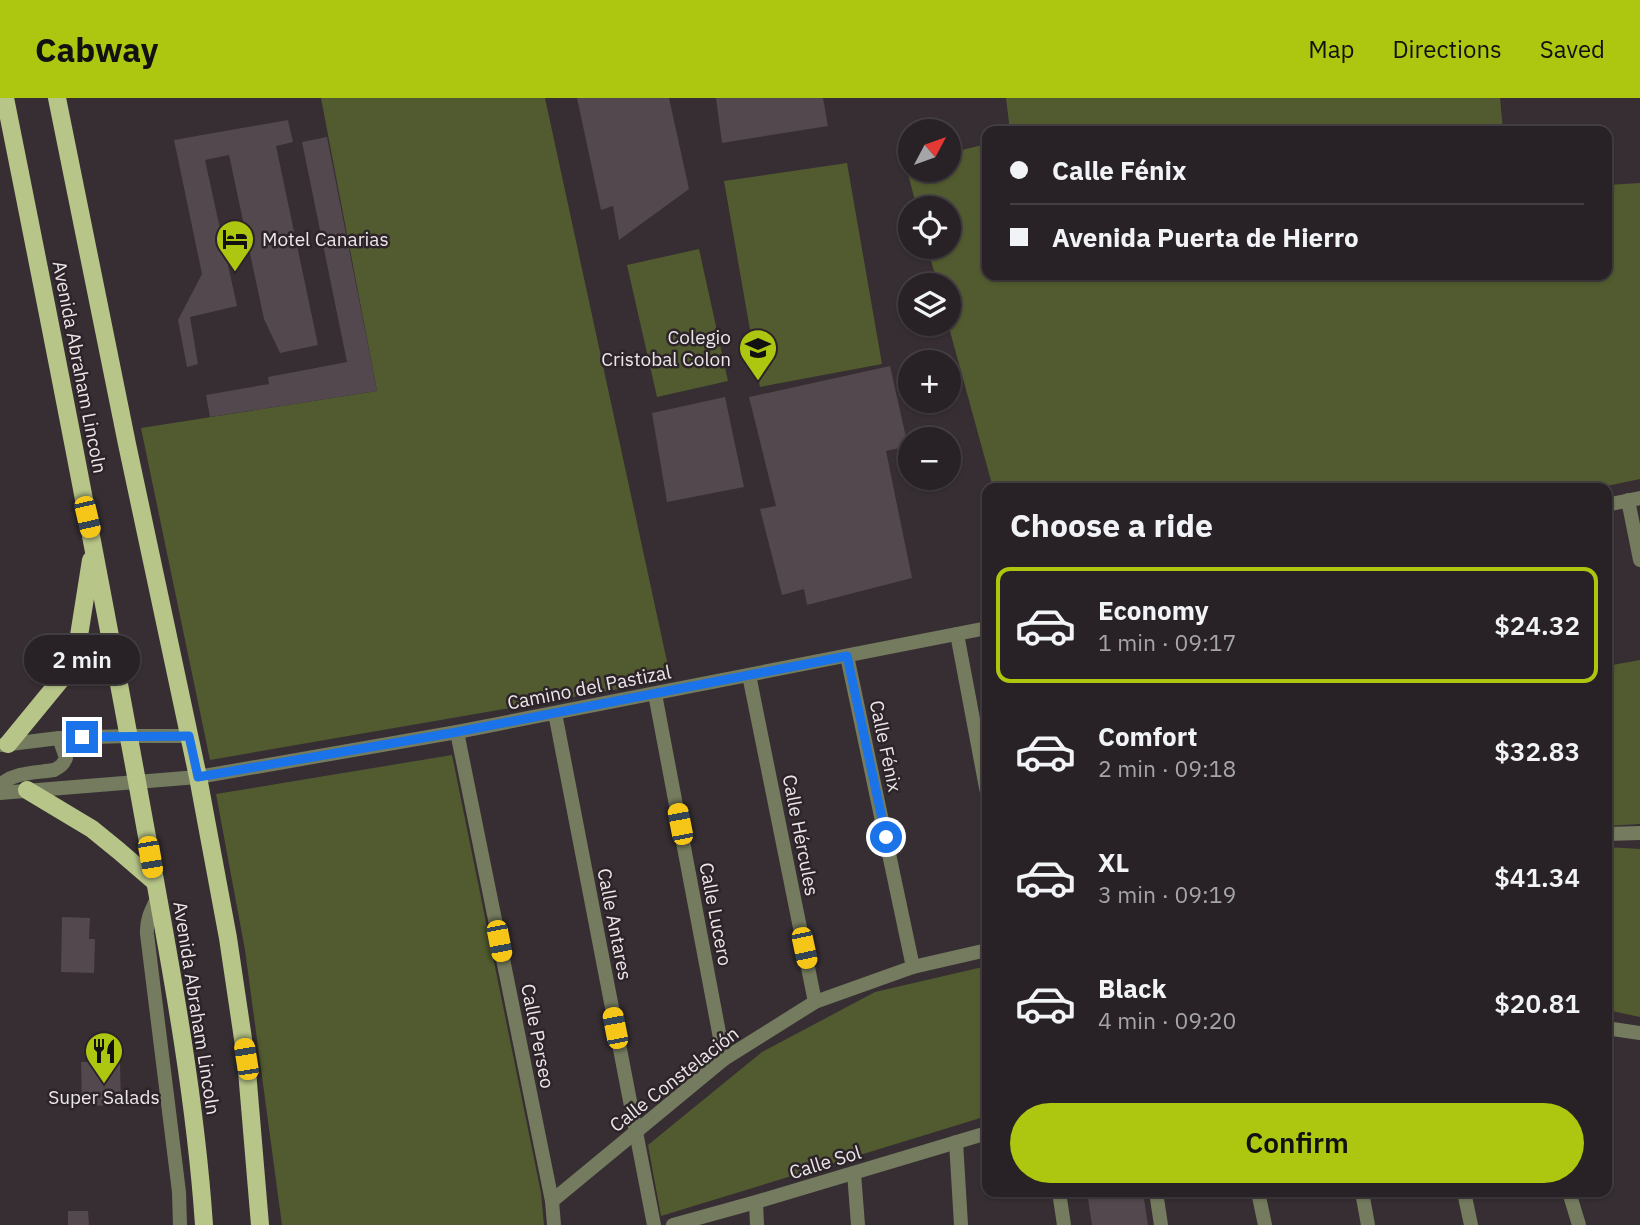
<!DOCTYPE html>
<html lang="en">
<head>
<meta charset="utf-8">
<style>
  :root { --surface:#282226; --page:#302a2e; --text:#f1f3f6; --muted:#a5a4a7; --line:#443f43; --accent:#adc60f }
  body { margin:0; font-family:"IBM Plex Sans",sans-serif; background:var(--page); color:var(--text); height:100vh; display:flex; flex-direction:column; font-size:26px; white-space:nowrap }
  * { box-sizing:border-box; margin:0 }
  p { font-size:23px; color:var(--muted) }
  .icon { flex:none; width:38px; height:38px; fill:none; stroke:currentColor; stroke-width:2; stroke-linecap:round; stroke-linejoin:round }
  .map { position:relative; flex:1; overflow:hidden }
  .drawer { position:absolute; left:982px; top:385px; width:630px; height:714px; display:flex; flex-direction:column; background:var(--surface); border-radius:14px; box-shadow:0 2px 5px #0004,0 0 0 2px var(--line) }
  .drawer>* { flex:none }
  .hud { position:absolute; left:982px; top:28px; width:630px; height:154px; border-radius:14px; box-shadow:0 2px 5px #0004,0 0 0 2px var(--line); display:grid; align-content:center; height:154px; padding:0 28px; background:var(--surface) }
  .needle { width:46px; rotate:49deg }
  .fabs { position:absolute; left:898px; top:21px; display:grid; gap:14px }
  .fabs a { display:grid; place-items:center; width:63px; height:63px; border-radius:50%; background:var(--surface); box-shadow:0 2px 5px #0004,0 0 0 2px var(--line); font-size:35px }
  .end { position:absolute; width:32px; height:32px; margin:-16px; border:9px solid #1a73e8; background:#fff; box-shadow:0 0 0 4px #fff }
  .from { border-radius:50% }
  .bubble { position:absolute; height:49px; border-radius:24px; background:var(--surface); box-shadow:0 2px 5px #0004,0 0 0 2px var(--line); font-size:23px; font-weight:600; line-height:49px; text-align:center }
  .car { position:absolute; width:21px; height:42px; margin:-21px -10px; border-radius:9px; box-shadow:0 0 5px 2px #0007; background:linear-gradient(#f5c518 24%,#345 0 40%,#f5c518 0 76%,#345 0 86%,#f5c518 0) }
  .hud b { display:flex; align-items:center; gap:24px; height:66px; font-size:26px }
  .hud b+b { border-top:2px solid var(--line) }
  .hud i { width:18px; height:18px; background:var(--text) }
  ul { padding:0; list-style:none }
  li { display:flex; align-items:center; gap:21px; height:116px; margin:0 14px 10px; padding:0 14px; border:4px solid transparent; border-radius:14px }
  li div { flex:1 }
  li b { display:block; font-size:26px }
  li em { font-style:normal; font-weight:600 }
  li.current { border-color:var(--accent) }
  li>.icon { width:63px; height:63px; stroke-width:1.5 }
  h2 { padding:0 28px; font-size:32px; line-height:84px }
  .button { display:flex; gap:14px; margin-top:auto; padding:14px 28px }
  .button a { flex:1; height:80px; border-radius:42px; background:var(--accent); color:#111; font-size:28px; font-weight:600; line-height:80px; text-align:center }
  header { display:flex; align-items:center; gap:42px; box-sizing:border-box; height:98px; padding:0 35px; background:var(--accent); color:#111 }
  header strong { font-size:33px }
  nav { display:flex; gap:38px; margin-inline-start:auto; font-size:24px }
  .map>svg:first-child { display:block }
  .green { fill:#525b2f }
  .building { fill:#52484e }
  .lines { fill:none; stroke-linecap:round; stroke-linejoin:round }
  .minor { stroke:#747b5e; stroke-width:14 }
  .tertiary { stroke:#747b5e; stroke-width:14 }
  .primary { stroke:#b7c588; stroke-width:18 }
  .route { stroke:#1a73e8; stroke-width:9 }
  .labels { text-anchor:middle; dominant-baseline:central; stroke-width:5; stroke-linejoin:round; paint-order:stroke }
  .poi-label { font-size:19px; fill:#ece6e9; stroke:#2c2429; text-anchor:start }
  .street-label { font-size:19px; fill:#ece6e9; stroke:#2c2429 }
</style>
</head>
<body>
<header>
<strong>Cabway</strong>
<nav><a>Map</a><a>Directions</a><a>Saved</a></nav>
</header>
<div class="map">
<svg width="1640" height="1127" viewBox="0 0 1640 1127">
  <rect width="100%" height="100%" fill="#362e32"/>
  <g class="green">
    <path d="M 321,0 L 545,0 L 671,582 L 210,662 L 141,330 L 377,293 Z"/>
    <path d="M 1006,0 L 1500,0 L 1503,33 L 1010,33 Z"/>
    <path d="M 987,46 L 987,177 L 1606,177 L 1607,87 L 1640,85 L 1640,381 L 1597,390 L 993,390 L 948,226 L 948,187 L 938,187 L 927,149 L 948,149 L 948,110 L 917,110 L 905,65 L 910,64 L 910,72 L 948,72 L 949,55 Z"/>
    <path d="M 847,65 L 882,266 L 760,289 L 724,83 Z"/>
    <path d="M 699,151 L 728,283 L 657,299 L 627,167 Z"/>
    <path d="M 1640,562 L 1640,726 L 1607,728 L 1607,568 Z"/>
    <path d="M 452,657 L 541,1095 L 544,1127 L 282,1127 L 245,852 L 216,696 Z"/>
    <path d="M 1606,749 L 1640,751 L 1640,919 L 1607,912 Z"/>
    <path d="M 987,868 L 987,1018 L 661,1118 L 648,1047 L 762,954 L 875,894 Z"/>
  </g>
  <g class="building">
    <path d="M 577,0 L 669,0 L 689,91 L 619,142 L 613,108 L 601,112 Z"/>
    <path d="M 716,0 L 823,0 L 828,28 L 722,45 Z"/>
    <path d="M 288,22 L 293,44 L 276,48 L 318,247 L 280,255 L 264,221 L 229,57 L 205,62 L 237,208 L 190,219 L 198,266 L 187,269 L 178,222 L 202,176 L 174,42 Z"/>
    <path d="M 327,39 L 377,293 L 210,319 L 206,297 L 269,286 L 268,279 L 347,264 L 302,44 Z"/>
    <path d="M 890,268 L 908,348 L 886,353 L 912,480 L 807,507 L 804,491 L 782,497 L 760,411 L 776,408 L 749,299 Z"/>
    <path d="M 725,299 L 744,389 L 667,404 L 652,315 Z"/>
    <path d="M 62,819 L 90,820 L 89,841 L 95,841 L 94,875 L 61,874 Z"/>
    <path d="M 81,964 L 120,964 L 121,1007 L 82,1008 Z"/>
    <path d="M 1087,1094 L 1143,1094 L 1148,1127 L 1092,1127 Z"/>
    <path d="M 68,1113 L 88,1113 L 89,1127 L 68,1127 Z"/>
  </g>
  <g class="lines">
    <g class="minor">
      <path d="M 1628,402 L 1640,462"/>
      <path d="M 1606,407 L 1640,400"/>
      <path d="M 957,536 L 987,695"/>
      <path d="M 847,558 L 913,869"/>
      <path d="M 749,577 L 815,904"/>
      <path d="M 655,596 L 724,961"/>
      <path d="M 555,615 L 654,1127"/>
      <path d="M 457,634 L 552,1103 L 554,1127"/>
      <path d="M 198,679 L 457,634 L 987,530"/>
      <path d="M 1606,736 L 1640,735"/>
      <path d="M 1606,930 L 1640,935"/>
      <path d="M 956,1044 L 961,1127"/>
      <path d="M 854,1075 L 858,1127"/>
      <path d="M 1059,1094 L 1064,1127"/>
      <path d="M 1156,1094 L 1161,1127"/>
      <path d="M 1258,1094 L 1265,1127"/>
      <path d="M 1362,1094 L 1368,1127"/>
      <path d="M 1464,1094 L 1471,1127"/>
      <path d="M 1569,1094 L 1579,1127"/>
      <path d="M 552,1103 L 724,961 L 815,904 L 913,869 L 987,852"/>
      <path d="M 756,1104 L 757,1127"/>
      <path d="M 673,1127 L 756,1104 L 987,1035"/>
    </g>
    <g class="tertiary">
      <path d="M 2,647 L 59,640 L 129,638 L 189,638"/>
      <path d="M 0,687 C 15,674 35,675 54,672 C 60,669 63,667 66,660 L 59,640"/>
      <path d="M 0,695 L 198,679"/>
      <path d="M 158,799 C 152,811 146,821 147,836 L 179,1094 L 180,1127"/>
    </g>
    <g class="primary">
      <path d="M 5,0 C 51,229 96,459 138,689 C 164,834 194,980 204,1127"/>
      <path d="M 57,0 L 127,346 L 198,679 L 228,840 L 246,961 L 260,1127"/>
      <path d="M 8,646 L 63,579 L 78,544 L 91,462"/>
      <path d="M 27,692 L 92,731 L 119,753 L 155,784"/>
    </g>
  </g>
  <g class="lines">
    <path class="route" d="M 82,639 L 189,638 L 198,679 L 457,634 L 847,558 L 886,739"/>
  </g>
  <defs>
    <symbol id="hotel-pin" viewBox="-11 -11 22 30"><path d="M0 17L-7.5 6A9.5 9.5 0 1 1 7.5 6Z" fill="#adc60f" stroke="#2c2429"/><path d="M-6-4.5h1.5V1H6V5H4.5V3h-9V5H-6ZM-4 0a1.8 1.8 0 1 1 3.6 0ZM.5 0V-2.5h3Q6-2.5 6 0Z" fill="#111"/></symbol>
    <symbol id="school-pin" viewBox="-11 -11 22 30"><path d="M0 17L-7.5 6A9.5 9.5 0 1 1 7.5 6Z" fill="#adc60f" stroke="#2c2429"/><path d="M0-5L7-2L0 1L-7-2ZM-4 1L0 2.5L4 1V4Q0 6-4 4Z" fill="#111"/></symbol>
    <symbol id="restaurant-pin" viewBox="-11 -11 22 30"><path d="M0 17L-7.5 6A9.5 9.5 0 1 1 7.5 6Z" fill="#adc60f" stroke="#2c2429"/><path d="M-5-6h1v4h1v-4h1v4h1v-4h1v5L-1.5 .5V6h-2V.5L-5-1ZM5-6V6H3V1.5H1.5Q1.5-4 5-6Z" fill="#111"/></symbol>
  </defs>
  <g fill-rule="evenodd">
    <use href="#hotel-pin" x="213" y="119" width="44" height="60"/>
    <use href="#school-pin" x="736" y="228" width="44" height="60"/>
    <use href="#restaurant-pin" x="82" y="931" width="44" height="60"/>
  </g>
  <g class="labels">
    <g class="poi-label">
      <text x="262" y="141">Motel Canarias</text>
      <text x="731" y="239" text-anchor="end">Colegio<tspan x="731" dy="22">Cristobal Colon</tspan></text>
      <text x="104" y="999" text-anchor="middle">Super Salads</text>
    </g>
    <g class="street-label">
      <text transform="translate(80 269) rotate(79)">Avenida Abraham Lincoln</text>
      <text transform="translate(589 589) rotate(-11)">Camino del Pastizal</text>
      <text transform="translate(886 648) rotate(78)">Calle Fénix</text>
      <text transform="translate(801 737) rotate(79)">Calle Hércules</text>
      <text transform="translate(716 816) rotate(79)">Calle Lucero</text>
      <text transform="translate(615 826) rotate(79)">Calle Antares</text>
      <text transform="translate(197 910) rotate(81)">Avenida Abraham Lincoln</text>
      <text transform="translate(538 938) rotate(79)">Calle Perseo</text>
      <text transform="translate(674 981) rotate(-38)">Calle Constelación</text>
      <text transform="translate(825 1064) rotate(-17)">Calle Sol</text>
    </g>
  </g>
</svg>
<div class="fabs">
<a><svg class="needle" viewBox="-14 -14 28 28"><path d="M0-13l5 13h-10z" fill="#e53935"/><path d="M0 13l5-13h-10z" fill="#a5a4a7"/></svg></a>
<a><svg class="icon" aria-label="locate" viewBox="0 0 24 24"><circle cx="12" cy="12" r="6"/><path d="M12 2v4M12 18v4M2 12h4M18 12h4"/></svg></a>
<a><svg class="icon" aria-label="layers" viewBox="0 0 24 24"><path d="M12 4l9 5-9 5-9-5zM3 14l9 5 9-5"/></svg></a>
<a>+</a>
<a>−</a>
</div>
<i class="end from" style="left:886px;top:739px"></i>
<i class="end" style="left:82px;top:639px"></i>
<div class="bubble" style="left:24px;top:537px;width:116px">2 min</div>
<i class="car" style="left:87px;top:419px;rotate:167deg"></i>
<i class="car" style="left:680px;top:726px;rotate:349deg"></i>
<i class="car" style="left:150px;top:759px;rotate:170deg"></i>
<i class="car" style="left:499px;top:843px;rotate:169deg"></i>
<i class="car" style="left:804px;top:850px;rotate:168deg"></i>
<i class="car" style="left:615px;top:930px;rotate:349deg"></i>
<i class="car" style="left:246px;top:961px;rotate:351deg"></i>
<div class="hud">
<b><i class="from"></i>Calle Fénix</b>
<b><i></i>Avenida Puerta de Hierro</b>
</div>
<section class="drawer">
<h2>Choose a ride</h2>
<ul>
<li class="current"><svg class="icon" aria-label="car" viewBox="0 0 24 24"><path d="M5 17H2v-5l4-1 3-4h7l3 4 3 1v5h-3M9 17h6M6 11h13"/><circle cx="7" cy="17" r="2"/><circle cx="17" cy="17" r="2"/></svg><div><b>Economy</b><p>1 min · 09:17</p></div><em>$24.32</em></li>
<li><svg class="icon" aria-label="car" viewBox="0 0 24 24"><path d="M5 17H2v-5l4-1 3-4h7l3 4 3 1v5h-3M9 17h6M6 11h13"/><circle cx="7" cy="17" r="2"/><circle cx="17" cy="17" r="2"/></svg><div><b>Comfort</b><p>2 min · 09:18</p></div><em>$32.83</em></li>
<li><svg class="icon" aria-label="car" viewBox="0 0 24 24"><path d="M5 17H2v-5l4-1 3-4h7l3 4 3 1v5h-3M9 17h6M6 11h13"/><circle cx="7" cy="17" r="2"/><circle cx="17" cy="17" r="2"/></svg><div><b>XL</b><p>3 min · 09:19</p></div><em>$41.34</em></li>
<li><svg class="icon" aria-label="car" viewBox="0 0 24 24"><path d="M5 17H2v-5l4-1 3-4h7l3 4 3 1v5h-3M9 17h6M6 11h13"/><circle cx="7" cy="17" r="2"/><circle cx="17" cy="17" r="2"/></svg><div><b>Black</b><p>4 min · 09:20</p></div><em>$20.81</em></li>
</ul>
<div class="button"><a>Confirm</a></div>
</section>
</div>
</body>
</html>
